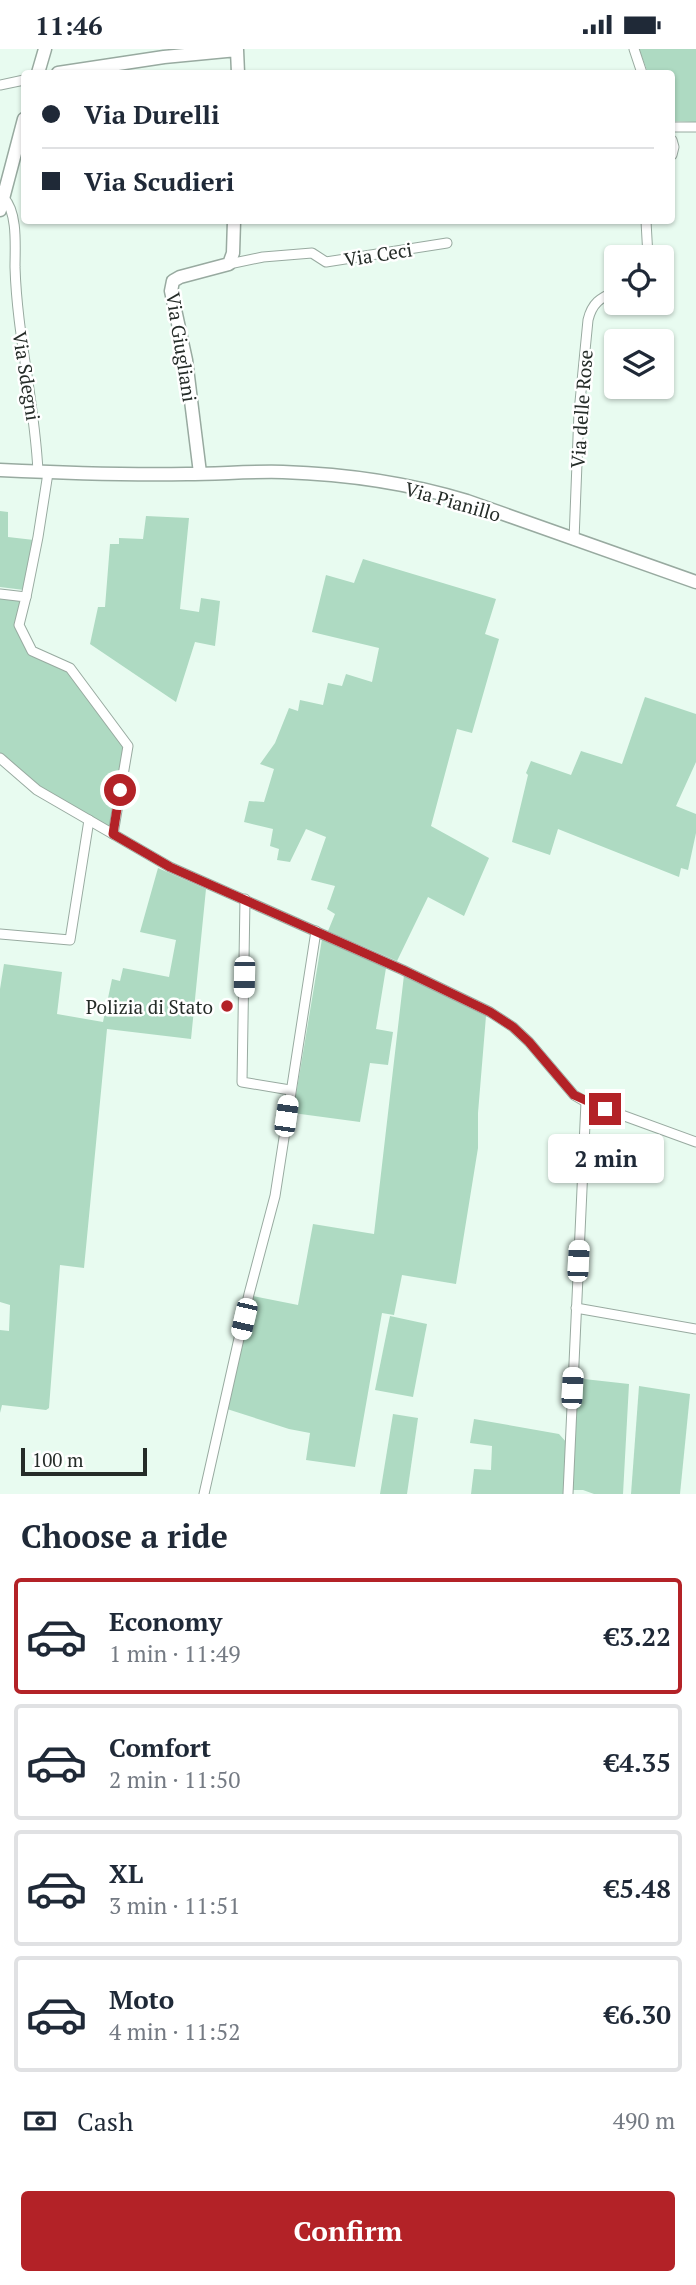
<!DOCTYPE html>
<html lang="en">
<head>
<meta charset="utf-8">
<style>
  :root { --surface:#fff; --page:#f2f2f3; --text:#1f2937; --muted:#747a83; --line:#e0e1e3; --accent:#b32227 }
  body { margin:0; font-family:"PT Serif",serif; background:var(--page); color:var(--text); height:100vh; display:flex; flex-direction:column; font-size:26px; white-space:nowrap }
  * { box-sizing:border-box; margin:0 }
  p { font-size:23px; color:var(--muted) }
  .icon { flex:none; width:38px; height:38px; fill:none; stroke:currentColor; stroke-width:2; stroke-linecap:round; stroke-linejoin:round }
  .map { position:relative; height:1445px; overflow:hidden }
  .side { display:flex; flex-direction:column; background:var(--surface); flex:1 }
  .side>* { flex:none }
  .banner { position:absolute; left:21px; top:21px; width:654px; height:154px; border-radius:7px; box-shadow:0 2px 5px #0004; display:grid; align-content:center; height:154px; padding:0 21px; background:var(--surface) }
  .controls { position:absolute; left:604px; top:196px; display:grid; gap:14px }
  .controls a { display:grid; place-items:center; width:70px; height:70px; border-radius:7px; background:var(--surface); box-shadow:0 2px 5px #0004; font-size:35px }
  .scale { position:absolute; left:21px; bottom:18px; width:126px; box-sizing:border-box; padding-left:7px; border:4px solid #252c28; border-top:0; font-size:19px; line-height:24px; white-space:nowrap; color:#252c28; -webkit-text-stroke:5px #fff; paint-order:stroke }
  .end { position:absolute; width:32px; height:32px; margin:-16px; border:9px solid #b32227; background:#fff; box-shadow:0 0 0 4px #fff }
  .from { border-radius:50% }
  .bubble { position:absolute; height:49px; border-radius:7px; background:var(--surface); box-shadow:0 2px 5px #0004; font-size:23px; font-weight:700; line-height:49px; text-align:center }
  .car { position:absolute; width:21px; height:42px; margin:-21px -10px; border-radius:9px; box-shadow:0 0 5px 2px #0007; background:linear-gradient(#fff 24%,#345 0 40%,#fff 0 76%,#345 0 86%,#fff 0) }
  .banner b { display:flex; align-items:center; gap:24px; height:66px; font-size:26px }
  .banner b+b { border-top:2px solid var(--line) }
  .banner i { width:18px; height:18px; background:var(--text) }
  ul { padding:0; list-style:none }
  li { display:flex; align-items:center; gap:21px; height:116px; margin:0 14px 10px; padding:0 7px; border:4px solid var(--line); border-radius:7px }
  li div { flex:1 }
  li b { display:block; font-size:26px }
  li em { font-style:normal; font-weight:700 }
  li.selected { border-color:var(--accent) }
  li>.icon { width:63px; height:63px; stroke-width:1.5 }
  h2 { padding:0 21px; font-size:32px; line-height:84px }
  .pay { display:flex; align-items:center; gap:18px; height:77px; padding:0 21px; font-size:26px }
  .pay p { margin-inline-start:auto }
  .button { display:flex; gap:14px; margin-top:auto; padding:14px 21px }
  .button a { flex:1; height:80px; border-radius:7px; background:var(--accent); color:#fff; font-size:28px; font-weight:700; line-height:80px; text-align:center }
  .status { display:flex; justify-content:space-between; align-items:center; height:49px; padding:0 35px; background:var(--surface); direction:ltr }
  .status svg { height:19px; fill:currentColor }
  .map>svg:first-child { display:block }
  .green { fill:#aedac2 }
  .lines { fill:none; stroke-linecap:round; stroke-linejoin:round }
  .street-casing { stroke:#98aaa0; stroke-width:11 }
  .secondary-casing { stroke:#98aaa0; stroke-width:15 }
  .street { stroke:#fff; stroke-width:9 }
  .secondary { stroke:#fff; stroke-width:12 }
  .route { stroke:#b32227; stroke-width:9 }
  .poi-dot { fill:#b32227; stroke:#fff; stroke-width:2.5 }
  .labels { text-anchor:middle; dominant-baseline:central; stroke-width:5; stroke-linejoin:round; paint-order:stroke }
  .street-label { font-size:19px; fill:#252c28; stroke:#fff }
  .poi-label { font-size:19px; fill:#252c28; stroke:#fff; text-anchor:end }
</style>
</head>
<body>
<div class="status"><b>11:46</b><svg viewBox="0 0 49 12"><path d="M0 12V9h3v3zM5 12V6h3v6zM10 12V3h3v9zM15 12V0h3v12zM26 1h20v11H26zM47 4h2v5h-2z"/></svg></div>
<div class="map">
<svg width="696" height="1445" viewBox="0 0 696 1445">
  <rect width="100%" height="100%" fill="#e8fbf0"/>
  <g class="green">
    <path d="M 639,0 L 696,0 L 696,73 L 672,72 L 672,24 L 648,24 Z"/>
    <path d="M 0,462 L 8,463 L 8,488 L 34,491 L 24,541 L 0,538 Z"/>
    <path d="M 146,467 L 189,469 L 180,560 L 199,563 L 201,549 L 220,552 L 215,597 L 195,593 L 176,653 L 90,595 L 98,558 L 105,558 L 110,495 L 119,495 L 119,489 L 143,490 Z"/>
    <path d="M 363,510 L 496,550 L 485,585 L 499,590 L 472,684 L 457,680 L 431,777 L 489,809 L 464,867 L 428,848 L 397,912 L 328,882 L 335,865 L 327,860 L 335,837 L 311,831 L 326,788 L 306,780 L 290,813 L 277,811 L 279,800 L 270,797 L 273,780 L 244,773 L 249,752 L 264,753 L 274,720 L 260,715 L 275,694 L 289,659 L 298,662 L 300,651 L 323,656 L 328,634 L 342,637 L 346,625 L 372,633 L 379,599 L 312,583 L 326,526 L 354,534 Z"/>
    <path d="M 0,548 L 21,551 L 14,576 L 29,606 L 68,623 L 125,697 L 110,780 L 38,738 L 0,705 Z"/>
    <path d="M 645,648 L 696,665 L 696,713 L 676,757 L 696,765 L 696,784 L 688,821 L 681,819 L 679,828 L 558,780 L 550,806 L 512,793 L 528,726 L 526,724 L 531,712 L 571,726 L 581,702 L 622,715 Z"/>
    <path d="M 158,819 L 206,840 L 191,990 L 107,980 L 84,1219 L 60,1216 L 49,1359 L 46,1361 L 2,1356 L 0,1364 L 0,1281 L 9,1282 L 10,1256 L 0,1253 L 0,940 L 4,915 L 62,923 L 57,965 L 103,973 L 112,930 L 120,932 L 123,919 L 169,928 L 176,891 L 140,883 Z"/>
    <path d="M 322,890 L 386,919 L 376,980 L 393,983 L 388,1016 L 370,1014 L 360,1073 L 293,1064 Z"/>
    <path d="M 404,926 L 486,967 L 478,1064 L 478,1099 L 456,1235 L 402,1226 L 394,1266 L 382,1264 L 355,1418 L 306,1411 L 310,1384 L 289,1380 L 227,1360 L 253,1247 L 298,1256 L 313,1175 L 374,1185 Z"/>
    <path d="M 390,1267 L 427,1275 L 413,1348 L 375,1341 Z"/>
    <path d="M 575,1329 L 629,1335 L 623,1445 L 594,1445 L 583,1441 L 571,1441 Z"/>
    <path d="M 639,1337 L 690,1345 L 680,1445 L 631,1445 Z"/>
    <path d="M 393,1365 L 418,1369 L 407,1445 L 380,1445 Z"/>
    <path d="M 474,1370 L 559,1385 L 567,1394 L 563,1445 L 471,1445 L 474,1420 L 491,1421 L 492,1397 L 470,1394 Z"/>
  </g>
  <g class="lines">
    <defs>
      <g id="street">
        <path d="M 634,0 L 642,24"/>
        <path d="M 0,36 L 24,31"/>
        <path d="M 672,78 L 696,78"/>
        <path d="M 672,91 L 674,98 L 672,106"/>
        <path d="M 0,150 L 4,149 C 18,164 15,198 15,218 C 17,287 35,354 38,423"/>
        <path d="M 646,172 L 648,208"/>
        <path d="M 229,215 L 263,208 L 312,204 L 326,213 L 447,194"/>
        <path d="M 574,491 L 579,363 L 588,271 C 592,254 600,249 616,242"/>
        <path d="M 0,545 L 26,548 L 19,576 L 32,602 L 70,619 L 128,697 L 113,785"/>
        <path d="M 26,548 L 38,488 L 48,424"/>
        <path d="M 0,709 L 37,741 L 170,818 L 403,921 L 490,963 L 513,978 L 529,993 L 574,1046 L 586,1053 L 696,1093"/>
        <path d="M 245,850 L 242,1033 L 290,1041"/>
        <path d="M 0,885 L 70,891 L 89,771"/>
        <path d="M 576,1259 L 696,1280"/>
        <path d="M 204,1445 L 249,1245 L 275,1147 L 316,882"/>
        <path d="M 568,1445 L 586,1053"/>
      </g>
      <g id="secondary">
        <path d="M 38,24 L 45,0"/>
        <path d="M 58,24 L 164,8 L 237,1 L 238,24"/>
        <path d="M 0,161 L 24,70"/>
        <path d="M 0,421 C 62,424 125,426 187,425 C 219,425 251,422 283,423 C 345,425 408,434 467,452 L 696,533"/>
        <path d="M 200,424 L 186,311 L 171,242 L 173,232 L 180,228 L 229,215 L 233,204 L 234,172"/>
      </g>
    </defs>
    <use href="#street" class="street-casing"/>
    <use href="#secondary" class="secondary-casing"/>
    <use href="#street" class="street"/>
    <use href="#secondary" class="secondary"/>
  </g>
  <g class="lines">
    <path class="route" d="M 120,741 L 113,785 L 170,818 L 403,921 L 490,963 L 513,978 L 529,993 L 574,1046 L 605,1060"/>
  </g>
  <circle class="poi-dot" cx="227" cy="957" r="7"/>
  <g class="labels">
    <g class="street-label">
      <text transform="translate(378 205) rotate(-9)">Via Ceci</text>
      <text transform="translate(182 298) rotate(81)">Via Giugliani</text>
      <text transform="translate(27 327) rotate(81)">Via Sdegni</text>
      <text transform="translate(581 360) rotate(-86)">Via delle Rose</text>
      <text transform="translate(453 452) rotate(16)">Via Pianillo</text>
    </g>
    <g class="poi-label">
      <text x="213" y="957">Polizia di Stato</text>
    </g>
  </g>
</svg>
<div class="controls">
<a><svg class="icon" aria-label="locate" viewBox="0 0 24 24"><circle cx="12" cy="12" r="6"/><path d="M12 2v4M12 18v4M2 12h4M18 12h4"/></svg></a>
<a><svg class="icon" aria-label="layers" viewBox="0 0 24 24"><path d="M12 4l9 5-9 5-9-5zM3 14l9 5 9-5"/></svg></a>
</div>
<div class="scale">100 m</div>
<i class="end from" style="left:120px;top:741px"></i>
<i class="end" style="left:605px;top:1060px"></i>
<div class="bubble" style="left:548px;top:1085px;width:116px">2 min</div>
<i class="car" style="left:244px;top:928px;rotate:181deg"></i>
<i class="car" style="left:286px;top:1067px;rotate:8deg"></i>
<i class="car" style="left:578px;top:1212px;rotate:3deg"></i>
<i class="car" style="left:244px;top:1270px;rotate:193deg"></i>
<i class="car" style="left:572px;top:1339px;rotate:3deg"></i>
<div class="banner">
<b><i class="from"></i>Via Durelli</b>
<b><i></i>Via Scudieri</b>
</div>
</div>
<section class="side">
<h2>Choose a ride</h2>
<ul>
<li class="selected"><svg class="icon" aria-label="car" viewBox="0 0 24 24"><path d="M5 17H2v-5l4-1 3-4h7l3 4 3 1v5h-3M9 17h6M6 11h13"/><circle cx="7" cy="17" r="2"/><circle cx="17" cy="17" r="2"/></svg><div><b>Economy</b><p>1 min · 11:49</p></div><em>€3.22</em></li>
<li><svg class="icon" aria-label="car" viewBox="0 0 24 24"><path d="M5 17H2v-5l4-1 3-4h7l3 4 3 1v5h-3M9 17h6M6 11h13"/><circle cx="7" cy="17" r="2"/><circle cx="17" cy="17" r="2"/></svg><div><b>Comfort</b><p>2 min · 11:50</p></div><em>€4.35</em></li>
<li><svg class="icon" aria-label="car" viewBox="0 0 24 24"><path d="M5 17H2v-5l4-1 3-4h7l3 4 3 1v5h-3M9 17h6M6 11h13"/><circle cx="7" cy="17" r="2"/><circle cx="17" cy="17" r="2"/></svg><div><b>XL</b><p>3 min · 11:51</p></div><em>€5.48</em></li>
<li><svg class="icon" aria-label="car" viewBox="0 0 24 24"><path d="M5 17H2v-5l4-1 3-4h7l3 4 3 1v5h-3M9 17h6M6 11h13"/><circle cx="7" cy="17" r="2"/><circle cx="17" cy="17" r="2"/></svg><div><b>Moto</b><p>4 min · 11:52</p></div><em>€6.30</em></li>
</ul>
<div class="pay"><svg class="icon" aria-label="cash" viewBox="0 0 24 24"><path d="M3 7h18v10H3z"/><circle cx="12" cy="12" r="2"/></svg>Cash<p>490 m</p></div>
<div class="button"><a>Confirm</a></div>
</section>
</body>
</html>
